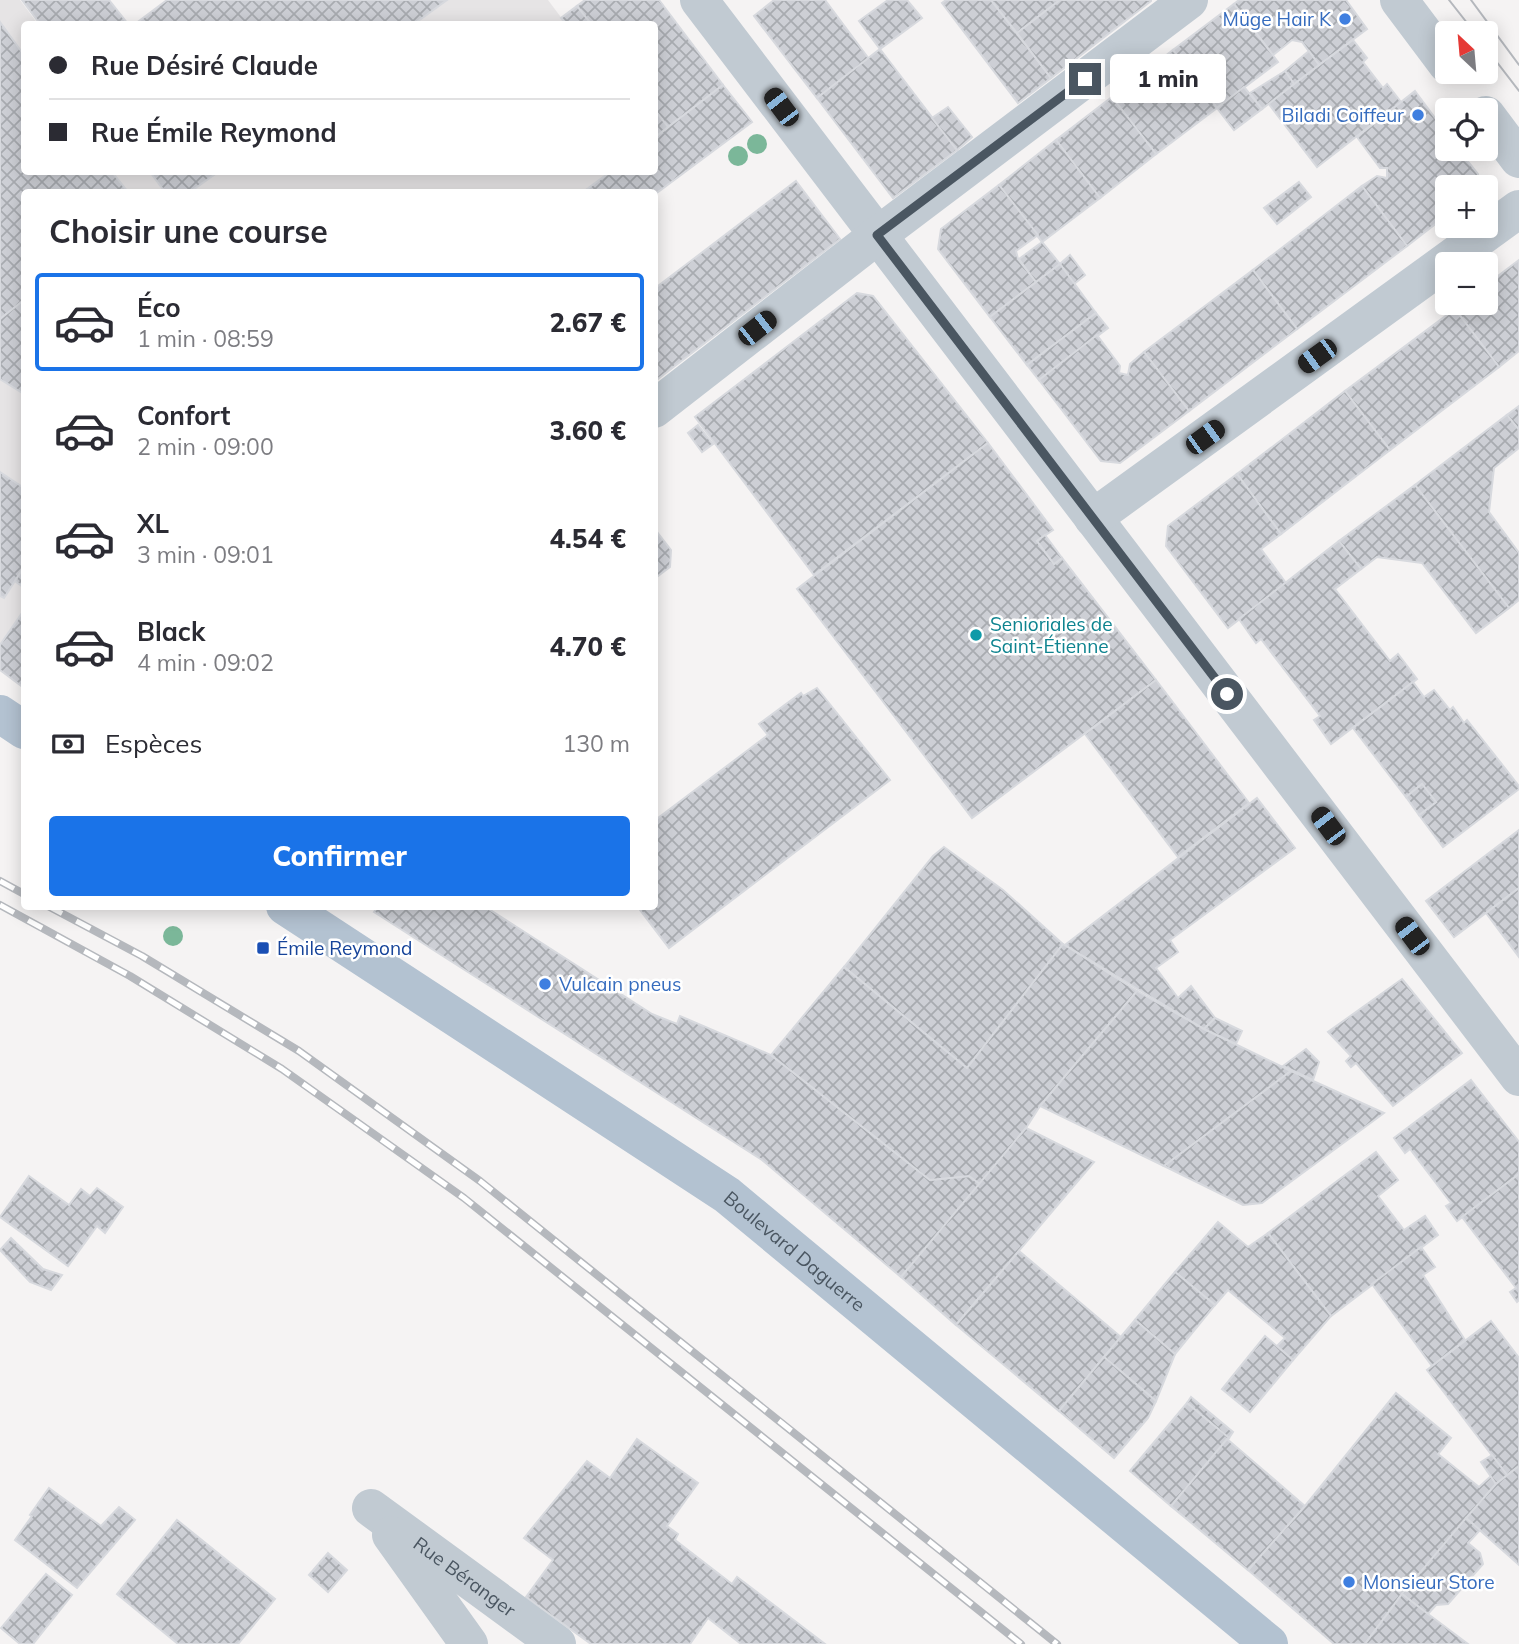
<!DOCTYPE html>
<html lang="fr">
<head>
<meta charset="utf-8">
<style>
  :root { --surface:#fff; --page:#f2f2f3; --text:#2b2b33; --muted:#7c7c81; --line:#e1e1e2; --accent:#1a73e8 }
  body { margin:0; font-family:Mulish,sans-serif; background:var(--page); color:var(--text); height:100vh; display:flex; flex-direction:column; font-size:26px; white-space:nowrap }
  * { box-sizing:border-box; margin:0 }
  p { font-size:23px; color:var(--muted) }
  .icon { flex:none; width:38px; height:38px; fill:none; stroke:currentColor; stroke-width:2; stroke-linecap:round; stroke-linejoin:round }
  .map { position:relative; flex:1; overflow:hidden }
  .drawer { position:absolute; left:21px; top:189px; width:637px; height:721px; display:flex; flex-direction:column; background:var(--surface); border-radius:7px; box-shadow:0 4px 18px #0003 }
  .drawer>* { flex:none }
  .banner { position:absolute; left:21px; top:21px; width:637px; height:154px; border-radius:7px; box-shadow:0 4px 18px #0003; display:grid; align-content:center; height:154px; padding:0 28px; background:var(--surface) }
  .needle { width:46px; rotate:334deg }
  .fabs { position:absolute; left:1435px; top:21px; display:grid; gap:14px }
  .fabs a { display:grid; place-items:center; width:63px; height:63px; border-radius:7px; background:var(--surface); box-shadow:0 4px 18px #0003; font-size:35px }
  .end { position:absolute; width:32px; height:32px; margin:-16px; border:9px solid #4a5661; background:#fff; box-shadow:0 0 0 4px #fff }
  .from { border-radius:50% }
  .bubble { position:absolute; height:49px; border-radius:7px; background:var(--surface); box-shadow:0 4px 18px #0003; font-size:23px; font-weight:800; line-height:49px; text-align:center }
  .car { position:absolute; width:21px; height:42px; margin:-21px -10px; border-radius:9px; box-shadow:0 0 5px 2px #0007; background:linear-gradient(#222 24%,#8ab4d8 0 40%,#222 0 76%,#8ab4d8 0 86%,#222 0) }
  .banner b { display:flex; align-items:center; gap:24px; height:66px; font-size:26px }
  .banner b+b { border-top:2px solid var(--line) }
  .banner i { width:18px; height:18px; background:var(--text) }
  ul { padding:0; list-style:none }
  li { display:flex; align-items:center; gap:21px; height:98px; margin:0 14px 10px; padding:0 14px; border:4px solid transparent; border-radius:7px }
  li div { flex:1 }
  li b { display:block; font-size:26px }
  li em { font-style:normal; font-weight:800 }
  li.active { border-color:var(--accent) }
  li>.icon { width:63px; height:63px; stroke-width:1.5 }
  h2 { padding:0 28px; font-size:32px; line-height:84px }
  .pay { display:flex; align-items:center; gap:18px; height:77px; padding:0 28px; font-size:26px }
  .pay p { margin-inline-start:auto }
  .primary-button { display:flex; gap:14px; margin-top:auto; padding:14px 28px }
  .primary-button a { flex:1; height:80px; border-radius:7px; background:var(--accent); color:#fff; font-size:28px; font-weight:800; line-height:80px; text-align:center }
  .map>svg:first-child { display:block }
  .education { fill:#e6e4e5 }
  .building { fill:url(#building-cross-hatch); stroke:#d7d9de; stroke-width:2 }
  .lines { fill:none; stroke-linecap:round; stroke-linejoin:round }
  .minor { stroke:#c1cad2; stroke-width:38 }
  .major { stroke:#b3c2d1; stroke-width:38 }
  .tram { stroke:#b5b8bd; stroke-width:2 }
  .rail-casing { stroke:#b5b8bd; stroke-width:8 }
  .rail { stroke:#fff; stroke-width:5; stroke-dasharray:16; stroke-linecap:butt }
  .tree { fill:#7bb799 }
  .route { stroke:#4a5661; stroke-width:9 }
  .shop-dot { fill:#3f7fe0; stroke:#fff; stroke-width:2.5 }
  .culture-dot { fill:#0f9aa8; stroke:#fff; stroke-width:2.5 }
  .transit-dot { fill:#1a4fb4; stroke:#fff; stroke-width:2.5 }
  .labels { text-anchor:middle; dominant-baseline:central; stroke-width:5; stroke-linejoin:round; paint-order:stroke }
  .shop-label { font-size:19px; fill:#366cbe; stroke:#fff; text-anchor:end }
  .culture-label { font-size:19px; fill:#0d838f; stroke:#fff; text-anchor:start }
  .transit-label { font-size:19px; fill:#164399; stroke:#fff; text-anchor:start }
  .street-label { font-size:19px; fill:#4a5661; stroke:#fff }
</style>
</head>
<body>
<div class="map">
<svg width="1519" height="1644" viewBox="0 0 1519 1644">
  <defs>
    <pattern id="building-cross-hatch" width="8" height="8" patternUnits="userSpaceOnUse" patternTransform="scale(1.75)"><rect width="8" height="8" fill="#cdcfd5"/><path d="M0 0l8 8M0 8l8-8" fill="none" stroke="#a8abb0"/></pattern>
  </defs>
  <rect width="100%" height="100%" fill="#f5f3f3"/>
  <g class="education">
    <path d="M 0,0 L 20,0 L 38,24 L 24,24 L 24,172 L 149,172 L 165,192 L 24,192 L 24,610 L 0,645 Z"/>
    <path d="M 447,0 L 548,0 L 566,24 L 414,24 Z"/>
    <path d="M 218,172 L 611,172 L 583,192 L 190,192 Z"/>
  </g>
  <g class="building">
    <path d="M 22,0 L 109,0 L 128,24 L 40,24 Z"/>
    <path d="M 167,0 L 447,0 L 414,24 L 135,24 Z"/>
    <path d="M 585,0 L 659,0 L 723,85 L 668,127 L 654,109 L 654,24 L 591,24 L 577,6 Z"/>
    <path d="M 774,0 L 825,0 L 869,59 L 817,98 L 754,16 Z"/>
    <path d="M 888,0 L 907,0 L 922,18 L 880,49 L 859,21 Z"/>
    <path d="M 946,0 L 991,0 L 1051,78 L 1018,103 L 942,3 Z"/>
    <path d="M 991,0 L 1060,0 L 1017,33 Z"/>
    <path d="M 1060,0 L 1151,0 L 1151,1 L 1051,78 L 1017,33 Z"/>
    <path d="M 1239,0 L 1346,0 L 1367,29 L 1319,65 L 1302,42 L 1292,40 L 1273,55 L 1234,4 Z"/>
    <path d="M 1234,4 L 1278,62 L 1217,108 L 1173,50 Z"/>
    <path d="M 577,6 L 591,24 L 566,24 L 561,18 Z"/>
    <path d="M 0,22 L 24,55 L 24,172 L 112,172 L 128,192 L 24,192 L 24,300 L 0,319 Z"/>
    <path d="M 1353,40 L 1367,58 L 1363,62 L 1383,88 L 1387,84 L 1401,102 L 1317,167 L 1268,103 Z"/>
    <path d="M 880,49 L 957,150 L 893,198 L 817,98 Z"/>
    <path d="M 1173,50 L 1217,108 L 1156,154 L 1112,97 Z"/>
    <path d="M 1309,51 L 1319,65 L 1294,84 L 1285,71 Z"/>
    <path d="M 1285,71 L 1294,84 L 1262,109 L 1250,93 Z"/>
    <path d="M 723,85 L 752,122 L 654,195 L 654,192 L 583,192 L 610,172 L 654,172 L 654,138 Z"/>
    <path d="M 1244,87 L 1262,109 L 1234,130 L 1217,108 Z"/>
    <path d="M 1415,91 L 1447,134 L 1447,149 L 1458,149 L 1478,174 L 1476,187 L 1447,187 L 1447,215 L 1407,246 L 1362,186 L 1377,176 L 1387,178 L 1387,168 L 1380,168 L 1357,137 Z"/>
    <path d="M 1112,97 L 1156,154 L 1100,198 L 1056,140 Z"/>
    <path d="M 948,107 L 972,137 L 957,150 L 932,118 Z"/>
    <path d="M 654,109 L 668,127 L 654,138 Z"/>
    <path d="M 1056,140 L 1100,198 L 1042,242 L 999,185 Z"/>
    <path d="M 150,172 L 218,172 L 190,192 L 165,192 Z"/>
    <path d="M 796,181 L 840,239 L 654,382 L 654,289 Z"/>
    <path d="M 1299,182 L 1311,197 L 1277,224 L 1264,208 Z"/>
    <path d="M 999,185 L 1038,235 L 1016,251 L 1018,259 L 1036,282 L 990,317 L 938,249 L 941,229 Z"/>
    <path d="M 1362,186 L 1407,246 L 1297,329 L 1253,270 Z"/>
    <path d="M 1042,242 L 1060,264 L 1036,282 L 1019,259 Z"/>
    <path d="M 1070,255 L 1085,275 L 1074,284 L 1060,264 Z"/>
    <path d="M 1519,260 L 1519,351 L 1499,367 L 1455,309 L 1462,303 L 1486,303 L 1486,285 Z"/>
    <path d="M 1060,264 L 1096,313 L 1027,365 L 990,317 Z"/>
    <path d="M 1253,270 L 1297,329 L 1189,411 L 1144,352 Z"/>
    <path d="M 857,293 L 873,296 L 988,443 L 814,575 L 695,417 Z"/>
    <path d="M 24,300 L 24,394 L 0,379 L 0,319 Z"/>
    <path d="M 1455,309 L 1499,367 L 1390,450 L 1345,391 Z"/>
    <path d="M 1096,313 L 1108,328 L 1039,380 L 1027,365 Z"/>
    <path d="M 1097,335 L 1120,366 L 1119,373 L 1128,375 L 1130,364 L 1144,352 L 1189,411 L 1120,463 L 1101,461 L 1039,380 Z"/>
    <path d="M 1345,391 L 1390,450 L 1281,534 L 1237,474 Z"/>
    <path d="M 1519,406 L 1519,430 L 1507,415 Z"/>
    <path d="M 1507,415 L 1519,430 L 1519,448 L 1494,468 L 1489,512 L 1519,553 L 1519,600 L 1509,608 L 1415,485 Z"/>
    <path d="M 698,425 L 713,444 L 702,452 L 688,433 Z"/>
    <path d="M 988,443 L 1053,530 L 1037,541 L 1054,564 L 1062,558 L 1156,680 L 972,818 L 797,589 Z"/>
    <path d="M 0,472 L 24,488 L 24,567 L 4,598 L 0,596 Z"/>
    <path d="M 1237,474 L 1281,534 L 1261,549 L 1286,583 L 1228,628 L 1166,546 L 1168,526 Z"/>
    <path d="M 1415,485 L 1509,608 L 1476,633 L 1422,563 L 1377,557 L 1361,569 L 1339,541 Z"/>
    <path d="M 654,528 L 671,550 L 670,567 L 654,579 Z"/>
    <path d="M 1045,535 L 1062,558 L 1054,564 L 1037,541 Z"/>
    <path d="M 1339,541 L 1361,569 L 1335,589 L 1390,661 L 1398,654 L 1417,679 L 1331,744 L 1314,720 L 1320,716 L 1261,639 L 1256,643 L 1239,619 Z"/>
    <path d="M 24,567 L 24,584 L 23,587 L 15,581 Z"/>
    <path d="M 24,610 L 24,688 L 0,670 L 0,645 Z"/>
    <path d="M 1156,680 L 1249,803 L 1178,857 L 1085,734 Z"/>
    <path d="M 1413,682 L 1424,697 L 1434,690 L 1450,710 L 1453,707 L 1464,723 L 1467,720 L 1519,786 L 1519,789 L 1443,847 L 1419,815 L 1436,802 L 1422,784 L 1406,797 L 1353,728 Z"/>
    <path d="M 817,688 L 890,780 L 669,948 L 637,906 L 654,906 L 654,821 L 768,735 L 759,724 L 801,693 L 803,696 Z"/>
    <path d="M 1422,784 L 1436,802 L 1419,815 L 1406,797 Z"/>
    <path d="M 1257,798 L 1295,848 L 1170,940 L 1178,952 L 1156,968 L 1178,998 L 1191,986 L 1215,1018 L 1204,1029 L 1065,945 Z"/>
    <path d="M 1519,830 L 1519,888 L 1454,937 L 1426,901 Z"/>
    <path d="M 944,847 L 1003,890 L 1063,944 L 967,1068 L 844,967 L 933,856 Z"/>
    <path d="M 1519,888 L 1519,957 L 1486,913 Z"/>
    <path d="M 378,906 L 484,906 L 652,1014 L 677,1024 L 680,1016 L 771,1055 L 930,1180 L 969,1176 L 980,1184 L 901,1277 L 762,1160 L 374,912 Z"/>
    <path d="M 1063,944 L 1137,991 L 1040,1106 L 1026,1128 L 980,1184 L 969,1176 L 930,1180 L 771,1055 L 844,967 L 967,1068 Z"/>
    <path d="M 1402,979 L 1462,1053 L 1393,1106 L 1356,1063 L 1351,1067 L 1346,1061 L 1351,1056 L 1328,1032 Z"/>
    <path d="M 1137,991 L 1204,1029 L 1291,1071 L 1164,1166 L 1040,1106 Z"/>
    <path d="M 1215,1018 L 1242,1031 L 1236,1044 L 1204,1029 Z"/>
    <path d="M 1306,1049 L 1319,1062 L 1313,1080 L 1283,1066 Z"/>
    <path d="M 1291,1071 L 1384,1113 L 1262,1203 L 1243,1205 L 1164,1166 Z"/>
    <path d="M 1471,1080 L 1519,1142 L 1519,1174 L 1457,1221 L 1446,1206 L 1451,1203 L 1410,1149 L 1405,1153 L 1394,1138 Z"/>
    <path d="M 1026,1128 L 1094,1162 L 956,1325 L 901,1277 Z"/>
    <path d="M 1376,1152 L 1398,1180 L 1378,1196 L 1404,1230 L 1425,1216 L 1438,1235 L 1331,1316 L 1268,1233 Z"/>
    <path d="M 1519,1174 L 1519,1300 L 1517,1302 L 1510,1292 L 1516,1288 L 1462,1217 Z"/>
    <path d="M 29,1176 L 69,1205 L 81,1189 L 90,1196 L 97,1188 L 123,1207 L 105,1233 L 97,1226 L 68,1266 L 0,1217 Z"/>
    <path d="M 1218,1222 L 1248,1247 L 1268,1233 L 1331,1316 L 1293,1360 L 1277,1346 L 1285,1338 L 1228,1290 L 1215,1305 L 1175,1272 Z"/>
    <path d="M 11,1238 L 43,1269 L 62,1275 L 51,1290 L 30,1282 L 0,1250 Z"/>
    <path d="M 1421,1247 L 1435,1267 L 1423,1275 L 1465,1340 L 1432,1366 L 1372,1284 Z"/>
    <path d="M 1019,1251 L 1121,1337 L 1059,1411 L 956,1325 Z"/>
    <path d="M 1175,1272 L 1215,1305 L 1175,1354 L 1135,1320 Z"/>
    <path d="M 1135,1320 L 1175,1354 L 1156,1401 L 1104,1357 Z"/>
    <path d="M 1491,1321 L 1519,1358 L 1519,1466 L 1507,1475 L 1427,1370 Z"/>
    <path d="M 1265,1336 L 1293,1360 L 1250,1412 L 1222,1389 Z"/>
    <path d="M 1104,1357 L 1156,1401 L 1148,1418 L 1114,1458 L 1059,1411 Z"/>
    <path d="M 1396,1393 L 1451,1438 L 1438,1454 L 1479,1487 L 1491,1476 L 1496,1484 L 1402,1594 L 1365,1644 L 1334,1644 L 1248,1570 L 1305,1506 Z"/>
    <path d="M 1191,1397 L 1233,1432 L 1229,1438 L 1187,1403 Z"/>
    <path d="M 1187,1403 L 1229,1438 L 1171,1506 L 1130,1471 Z"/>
    <path d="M 637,1439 L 698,1483 L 667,1526 L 678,1534 L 675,1540 L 732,1584 L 737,1577 L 825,1644 L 741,1644 L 708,1618 L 690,1644 L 591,1644 L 526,1597 L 553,1560 L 524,1538 L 587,1461 L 610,1478 Z"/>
    <path d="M 1227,1439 L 1305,1506 L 1248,1570 L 1171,1506 Z"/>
    <path d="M 1492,1455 L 1507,1475 L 1496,1484 L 1481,1462 Z"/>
    <path d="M 1519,1466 L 1519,1565 L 1466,1518 L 1496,1484 Z"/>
    <path d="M 49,1488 L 101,1526 L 119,1507 L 135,1520 L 77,1588 L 15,1540 L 32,1516 L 30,1515 Z"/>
    <path d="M 1466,1518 L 1480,1530 L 1468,1543 L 1480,1553 L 1483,1564 L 1448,1604 L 1436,1605 L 1428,1614 L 1402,1594 Z"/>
    <path d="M 177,1520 L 275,1599 L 238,1644 L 178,1644 L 117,1594 Z"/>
    <path d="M 328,1553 L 347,1570 L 328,1592 L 309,1575 Z"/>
    <path d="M 46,1574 L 72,1595 L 33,1644 L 20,1644 L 1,1628 Z"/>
    <path d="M 1402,1594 L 1428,1614 L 1468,1644 L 1365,1644 Z"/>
  </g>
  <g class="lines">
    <g class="minor">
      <path d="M 699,0 L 1519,1077"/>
      <path d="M 1399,0 L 1447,64"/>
      <path d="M 1486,115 L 1519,159"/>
      <path d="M 654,409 L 878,235 L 1189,0"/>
      <path d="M 1093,518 L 1519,209"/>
      <path id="s1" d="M 371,1508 L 557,1644"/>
      <path d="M 391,1535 L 469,1644"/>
    </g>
    <g class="major">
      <path d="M 0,714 L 24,730"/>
      <path id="s2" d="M 285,906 L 727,1195 L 1269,1644"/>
    </g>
    <g class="tram">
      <path d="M 1449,0 L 1475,33"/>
      <path d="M 1471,0 L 1519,65"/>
      <path d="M 1486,48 L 1519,91"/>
    </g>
    <defs>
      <g id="rail">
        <path d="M 0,881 L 24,894"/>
        <path d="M 0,905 L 130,976 L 282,1069 L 464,1198 L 1021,1644"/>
        <path d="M 48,906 L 142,956 L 299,1051 L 480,1181 L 1057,1644"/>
      </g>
    </defs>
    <use href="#rail" class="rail-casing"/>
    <use href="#rail" class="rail"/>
  </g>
  <g class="tree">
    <circle cx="757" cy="144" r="10"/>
    <circle cx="738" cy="156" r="10"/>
    <circle cx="173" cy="936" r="10"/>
  </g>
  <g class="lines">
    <path class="route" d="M 1085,79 L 877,235 L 1227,694"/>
  </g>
  <g class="shop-dot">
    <circle cx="1345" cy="19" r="7"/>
    <circle cx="1418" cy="115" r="7"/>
    <circle cx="545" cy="984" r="7"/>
    <circle cx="1349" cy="1582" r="7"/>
  </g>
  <circle class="culture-dot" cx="976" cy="635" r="7"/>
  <rect class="transit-dot" x="256" y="941" width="14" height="14" rx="3.5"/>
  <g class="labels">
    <g class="shop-label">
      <text x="1331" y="19">Müge Hair K</text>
      <text x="1404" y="115">Biladi Coiffeur</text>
      <text x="559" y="984" text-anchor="start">Vulcain pneus</text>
      <text x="1363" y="1582" text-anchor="start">Monsieur Store</text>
    </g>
    <g class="culture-label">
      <text x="990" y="624">Senioriales de<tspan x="990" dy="22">Saint-Étienne</tspan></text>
    </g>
    <g class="transit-label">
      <text x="277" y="948">Émile Reymond</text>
    </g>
    <g class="street-label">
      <text stroke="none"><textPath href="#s2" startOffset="616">Boulevard Daguerre</textPath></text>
      <text stroke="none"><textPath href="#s1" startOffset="116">Rue Béranger</textPath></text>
    </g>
  </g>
</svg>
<div class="fabs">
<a><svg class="needle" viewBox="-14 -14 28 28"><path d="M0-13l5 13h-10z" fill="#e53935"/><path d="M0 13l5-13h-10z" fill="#7c7c81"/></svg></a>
<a><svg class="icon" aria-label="locate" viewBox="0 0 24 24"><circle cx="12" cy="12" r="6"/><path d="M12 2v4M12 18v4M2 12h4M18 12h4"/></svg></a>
<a>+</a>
<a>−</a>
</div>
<i class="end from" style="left:1227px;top:694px"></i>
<i class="end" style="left:1085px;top:79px"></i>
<div class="bubble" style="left:1110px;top:54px;width:116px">1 min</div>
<i class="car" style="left:781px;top:107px;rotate:323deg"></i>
<i class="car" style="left:757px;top:328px;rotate:52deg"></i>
<i class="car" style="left:1317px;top:356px;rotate:234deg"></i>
<i class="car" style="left:1205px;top:437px;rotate:54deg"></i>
<i class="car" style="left:1328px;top:826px;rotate:323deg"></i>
<i class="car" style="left:1412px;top:936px;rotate:323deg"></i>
<div class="banner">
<b><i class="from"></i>Rue Désiré Claude</b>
<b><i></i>Rue Émile Reymond</b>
</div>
<section class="drawer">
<h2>Choisir une course</h2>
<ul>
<li class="active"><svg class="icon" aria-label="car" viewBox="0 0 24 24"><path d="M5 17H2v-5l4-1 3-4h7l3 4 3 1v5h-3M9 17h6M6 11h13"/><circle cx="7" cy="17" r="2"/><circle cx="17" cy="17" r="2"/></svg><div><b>Éco</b><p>1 min · 08:59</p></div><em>2.67 €</em></li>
<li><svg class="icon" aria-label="car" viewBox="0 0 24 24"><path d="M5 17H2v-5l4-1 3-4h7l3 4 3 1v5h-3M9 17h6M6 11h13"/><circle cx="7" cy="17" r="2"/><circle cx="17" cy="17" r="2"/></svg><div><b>Confort</b><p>2 min · 09:00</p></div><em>3.60 €</em></li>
<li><svg class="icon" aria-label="car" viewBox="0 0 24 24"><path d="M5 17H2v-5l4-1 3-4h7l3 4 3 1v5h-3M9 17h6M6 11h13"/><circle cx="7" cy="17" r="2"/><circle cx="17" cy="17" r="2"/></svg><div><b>XL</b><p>3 min · 09:01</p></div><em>4.54 €</em></li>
<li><svg class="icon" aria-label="car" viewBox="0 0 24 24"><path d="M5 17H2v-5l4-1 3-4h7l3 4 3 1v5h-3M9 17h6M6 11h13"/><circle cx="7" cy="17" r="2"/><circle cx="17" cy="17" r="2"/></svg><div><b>Black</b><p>4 min · 09:02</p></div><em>4.70 €</em></li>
</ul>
<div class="pay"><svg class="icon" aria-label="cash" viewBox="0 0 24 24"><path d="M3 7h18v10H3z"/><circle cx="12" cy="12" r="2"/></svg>Espèces<p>130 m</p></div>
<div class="primary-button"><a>Confirmer</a></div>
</section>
</div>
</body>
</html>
